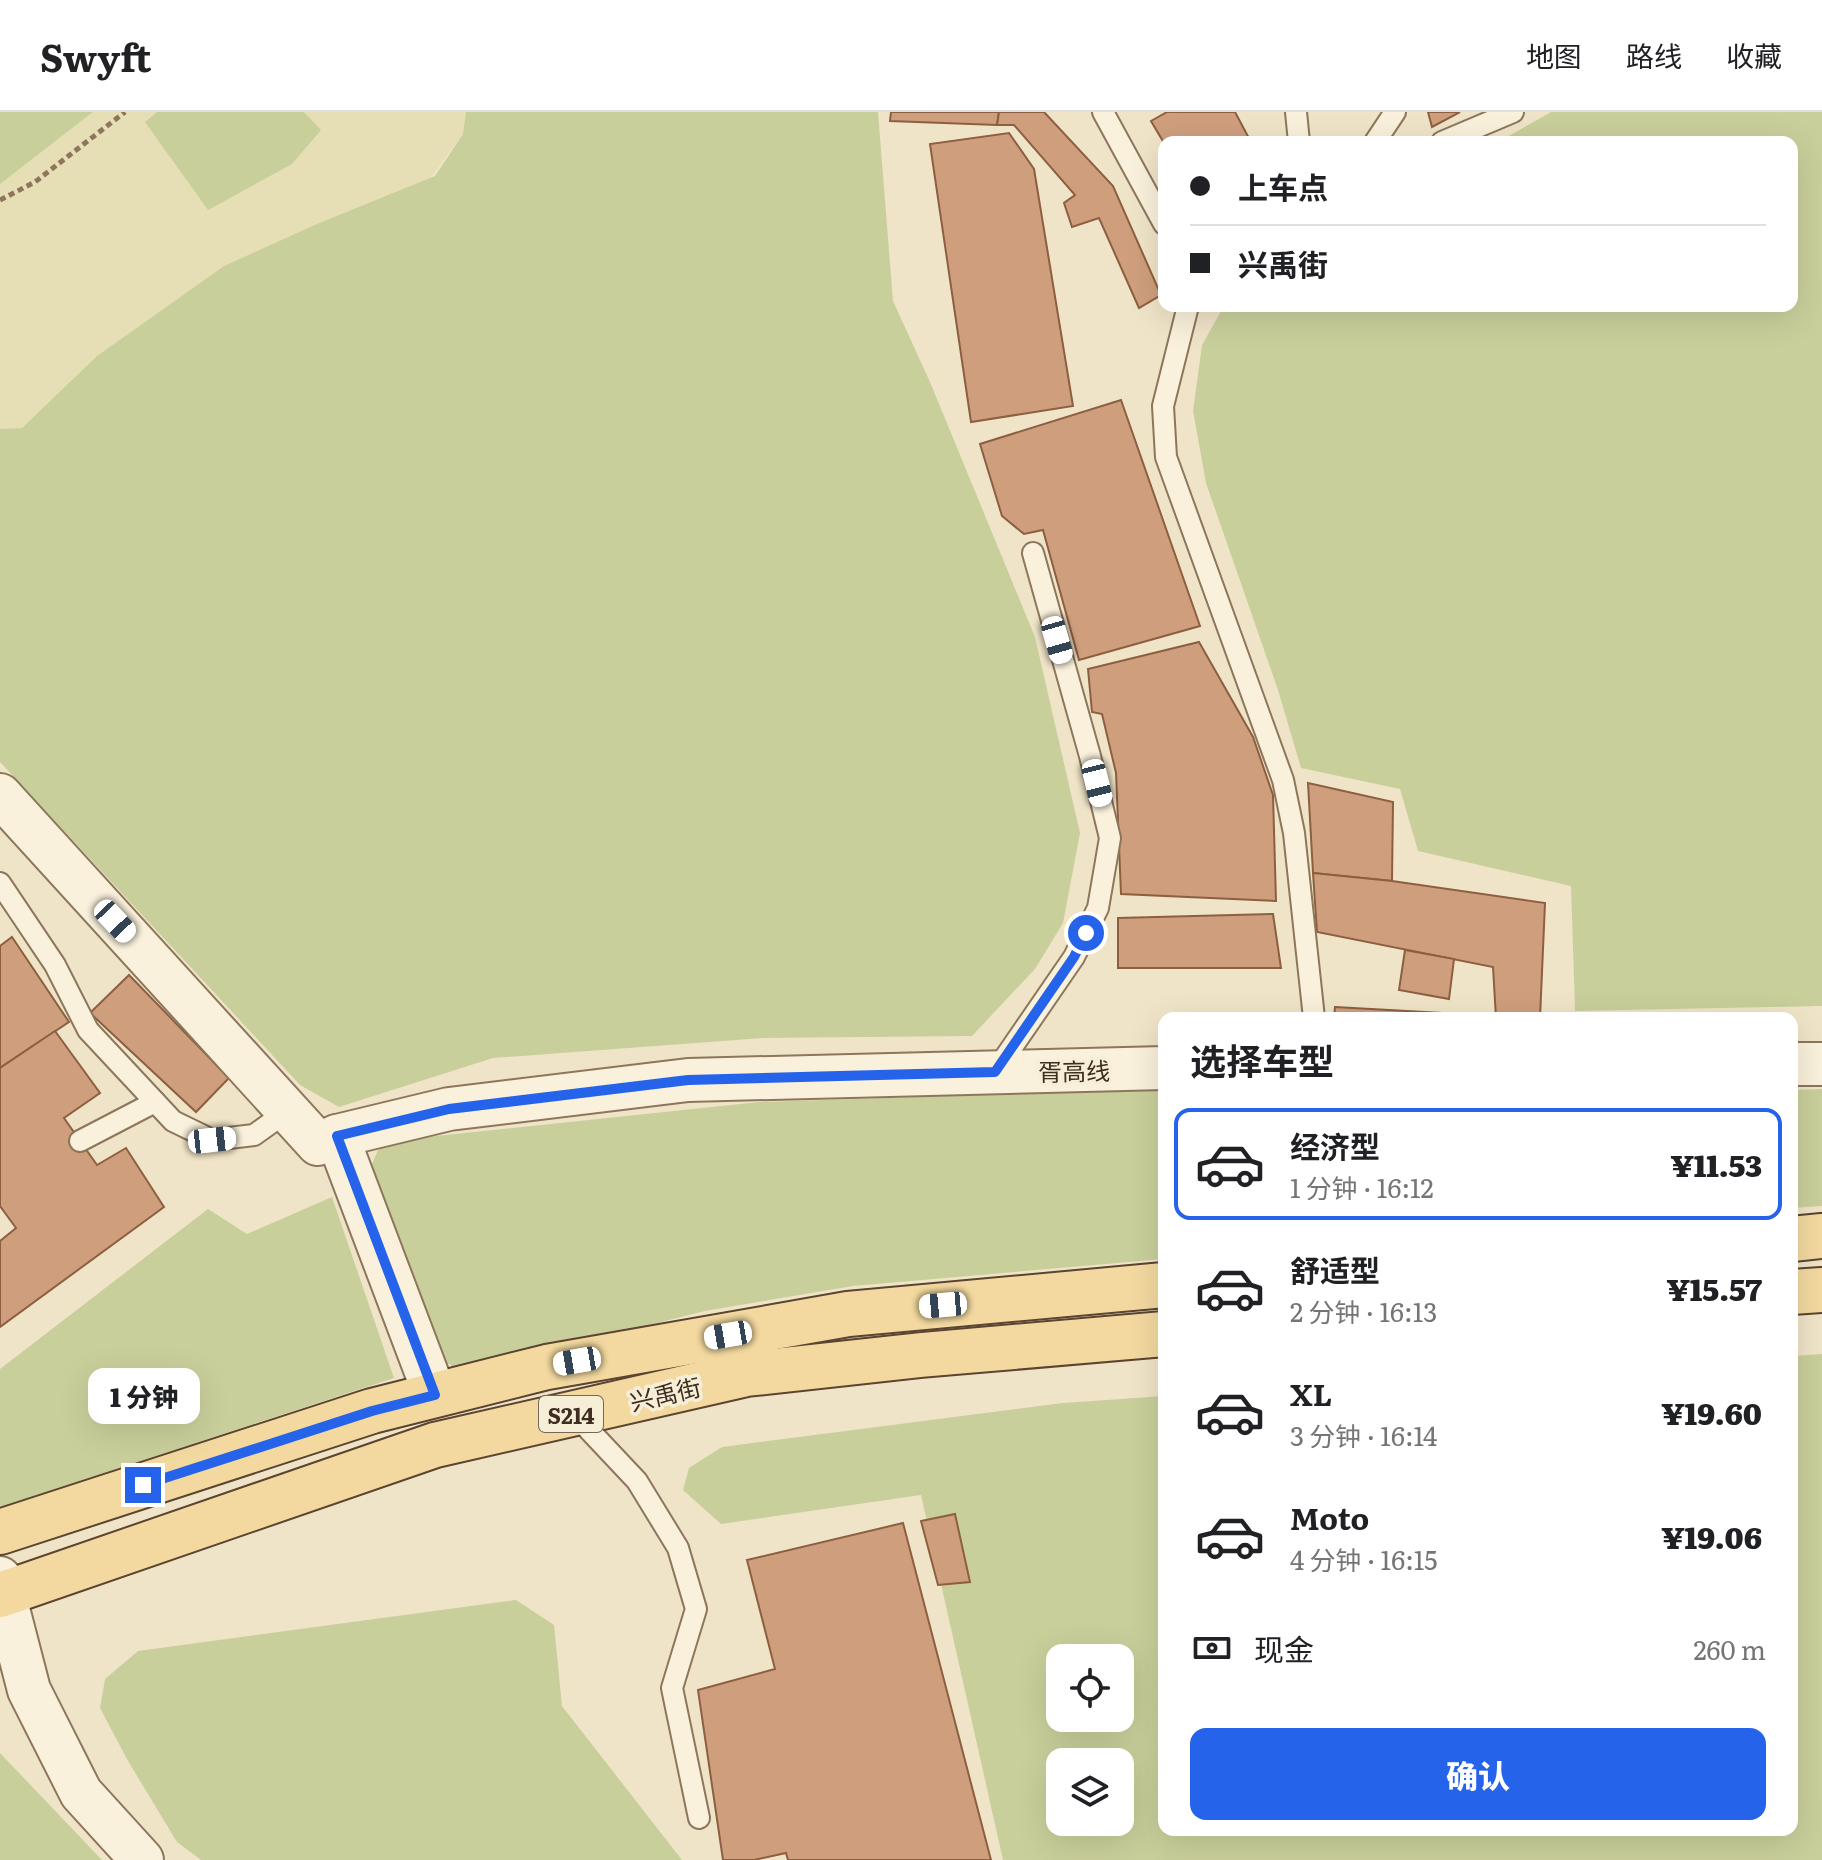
<!DOCTYPE html>
<html lang="zh">
<head>
<meta charset="utf-8">
<style>
  :root { --surface:#fff; --page:#f6f6f6; --text:#202124; --muted:#757577; --line:#e0e0e0; --accent:#2563eb }
  body { margin:0; font-family:Literata,"Noto Sans SC",serif; background:var(--page); color:var(--text); height:100vh; display:flex; flex-direction:column; font-size:30px; white-space:nowrap }
  * { box-sizing:border-box; margin:0 }
  p { font-size:26px; color:var(--muted) }
  .icon { flex:none; width:44px; height:44px; fill:none; stroke:currentColor; stroke-width:2; stroke-linecap:round; stroke-linejoin:round }
  .map { position:relative; flex:1; overflow:hidden }
  .sheet { position:absolute; left:1158px; top:900px; width:640px; height:824px; display:flex; flex-direction:column; background:var(--surface); border-radius:16px; box-shadow:0 8px 32px #0002 }
  .sheet>* { flex:none }
  .guide { position:absolute; left:1158px; top:24px; width:640px; height:176px; border-radius:16px; box-shadow:0 8px 32px #0002; display:grid; align-content:center; height:176px; padding:0 32px; background:var(--surface) }
  .fabs { position:absolute; left:1046px; top:1532px; display:grid; gap:16px }
  .fabs a { display:grid; place-items:center; width:88px; height:88px; border-radius:16px; background:var(--surface); box-shadow:0 8px 32px #0002; font-size:40px }
  .end { position:absolute; width:36px; height:36px; margin:-18px; border:10px solid #2563eb; background:#fff; box-shadow:0 0 0 4px #fff }
  .from { border-radius:50% }
  .bubble { position:absolute; height:56px; border-radius:16px; background:var(--surface); box-shadow:0 8px 32px #0002; font-size:26px; font-weight:800; line-height:56px; text-align:center }
  .car { position:absolute; width:24px; height:48px; margin:-24px -12px; border-radius:10px; box-shadow:0 0 6px 2px #0007; background:linear-gradient(#fff 24%,#345 0 40%,#fff 0 76%,#345 0 86%,#fff 0) }
  .guide b { display:flex; align-items:center; gap:28px; height:76px; font-size:30px }
  .guide b+b { border-top:2px solid var(--line) }
  .guide i { width:20px; height:20px; background:var(--text) }
  ul { padding:0; list-style:none }
  li { display:flex; align-items:center; gap:24px; height:112px; margin:0 16px 12px; padding:0 16px; border:4px solid transparent; border-radius:16px }
  li div { flex:1 }
  li b { display:block; font-size:30px }
  li em { font-style:normal; font-weight:800 }
  li.active { border-color:var(--accent) }
  li>.icon { width:72px; height:72px; stroke-width:1.5 }
  h2 { padding:0 32px; font-size:36px; line-height:96px }
  .pay { display:flex; align-items:center; gap:20px; height:88px; padding:0 32px; font-size:30px }
  .pay p { margin-inline-start:auto }
  .button { display:flex; gap:16px; margin-top:auto; padding:16px 32px }
  .button a { flex:1; height:92px; border-radius:16px; background:var(--accent); color:#fff; font-size:32px; font-weight:800; line-height:92px; text-align:center }
  header { display:flex; align-items:center; gap:48px; box-sizing:border-box; height:112px; padding:0 40px; background:var(--surface); border-bottom:2px solid var(--line) }
  header strong { font-size:38px }
  nav { display:flex; gap:44px; margin-inline-start:auto; font-size:28px }
  .map>svg:first-child { display:block }
  .farmland { fill:#e6deb5 }
  .green { fill:#c9cf9b; fill-rule:evenodd }
  .building { fill:#cf9f7d; stroke:#8d5f41; stroke-width:2 }
  .lines { fill:none; stroke-linecap:round; stroke-linejoin:round }
  .service-casing { stroke:#8d765c; stroke-width:24 }
  .minor-casing { stroke:#8d765c; stroke-width:46 }
  .primary-casing { stroke:#5b4430; stroke-width:48 }
  .path { stroke:#8d765c; stroke-width:5; stroke-dasharray:6 4; stroke-linecap:butt }
  .service { stroke:#faf1dc; stroke-width:20 }
  .minor { stroke:#faf1dc; stroke-width:42 }
  .primary { stroke:#f3d9a0; stroke-width:44 }
  .route { stroke:#2563eb; stroke-width:10 }
  .labels { text-anchor:middle; dominant-baseline:central; stroke-width:7; stroke-linejoin:round; paint-order:stroke }
  .shield { fill:#f7eed8; stroke:#756857; stroke-width:2 }
  .shield-label { font-size:22px; font-weight:bold; fill:#3d2e20 }
  .street-label { font-size:24px; fill:#3d2e20; stroke:#f7eed8 }
</style>
</head>
<body>
<header>
<strong>Swyft</strong>
<nav><a>地图</a><a>路线</a><a>收藏</a></nav>
</header>
<div class="map">
<svg width="1822" height="1748" viewBox="0 0 1822 1748">
  <rect width="100%" height="100%" fill="#f0e4c8"/>
  <path class="farmland" d="M 93,0 L 466,0 L 463,22 L 430,66 L 224,154 L 97,244 L 22,316 L 0,317 L 0,72 Z"/>
  <g class="green">
    <path d="M 0,0 L 93,0 L 0,72 Z"/>
    <path d="M 157,0 L 304,0 L 321,18 L 292,52 L 208,98 L 145,10 Z"/>
    <path d="M 466,0 L 878,0 L 893,189 L 930,270 L 1035,525 L 1080,721 L 1063,811 L 1035,857 L 972,924 L 763,926 L 493,946 L 339,995 L 300,973 L 0,650 L 0,317 L 22,316 L 97,244 L 224,154 L 317,112 L 435,64 L 463,22 Z"/>
    <path d="M 1551,0 L 1822,0 L 1822,894 L 1575,899 L 1571,774 L 1418,739 L 1400,677 L 1301,656 L 1278,578 L 1206,371 L 1193,299 L 1202,233 L 1224,194 L 1792,194 L 1792,30 L 1498,30 Z"/>
    <path d="M 1164,977 L 1164,1147 L 853,1174 L 705,1199 L 462,1260 L 444,1249 L 369,1059 L 378,1038 L 407,1027 L 759,990 Z"/>
    <path d="M 1822,977 L 1822,1094 L 1792,1096 L 1792,978 Z"/>
    <path d="M 332,1085 L 394,1266 L 0,1395 L 0,1257 L 208,1097 L 247,1122 Z"/>
    <path d="M 1822,1242 L 1822,1748 L 1003,1748 L 921,1383 L 721,1412 L 683,1378 L 689,1356 L 722,1335 L 1063,1291 L 1164,1284 L 1164,1718 L 1792,1718 L 1792,1244 ZM 1060,1546 L 1120,1546 L 1120,1606 L 1060,1606 ZM 1060,1650 L 1120,1650 L 1120,1710 L 1060,1710 Z"/>
    <path d="M 516,1488 L 554,1513 L 562,1594 L 682,1748 L 201,1748 L 177,1730 L 128,1649 L 100,1596 L 105,1567 L 138,1539 Z"/>
    <path d="M 0,1641 L 102,1748 L 0,1748 Z"/>
  </g>
  <g class="building">
    <path d="M 891,0 L 999,0 L 997,13 L 890,9 Z"/>
    <path d="M 999,0 L 1044,0 L 1113,74 L 1161,183 L 1139,196 L 1099,106 L 1072,115 L 1064,91 L 1075,83 L 1014,13 L 997,13 Z"/>
    <path d="M 1167,0 L 1235,0 L 1251,30 L 1164,31 L 1151,9 Z"/>
    <path d="M 1428,0 L 1460,0 L 1432,15 Z"/>
    <path d="M 1009,21 L 1034,57 L 1073,294 L 971,310 L 930,32 Z"/>
    <path d="M 1121,288 L 1200,514 L 1079,548 L 1043,418 L 1024,422 L 1002,404 L 980,332 Z"/>
    <path d="M 1199,530 L 1253,625 L 1273,683 L 1276,789 L 1121,782 L 1116,661 L 1102,602 L 1092,600 L 1088,557 Z"/>
    <path d="M 1308,671 L 1393,690 L 1392,769 L 1313,761 Z"/>
    <path d="M 1313,761 L 1392,769 L 1545,791 L 1540,906 L 1496,906 L 1493,855 L 1317,820 Z"/>
    <path d="M 1273,802 L 1281,856 L 1118,856 L 1118,806 Z"/>
    <path d="M 12,825 L 69,910 L 0,956 L 0,834 Z"/>
    <path d="M 1405,838 L 1454,847 L 1449,887 L 1399,878 Z"/>
    <path d="M 129,863 L 229,966 L 196,1000 L 90,901 Z"/>
    <path d="M 1335,895 L 1478,903 L 1478,906 L 1334,906 Z"/>
    <path d="M 55,919 L 100,981 L 64,1006 L 97,1053 L 126,1036 L 164,1095 L 0,1215 L 0,1129 L 16,1116 L 0,1094 L 0,956 Z"/>
    <path d="M 955,1402 L 970,1470 L 938,1473 L 921,1409 Z"/>
    <path d="M 903,1411 L 991,1748 L 788,1748 L 786,1741 L 754,1748 L 723,1748 L 698,1578 L 775,1557 L 747,1448 Z"/>
  </g>
  <g class="lines">
    <defs>
      <g id="service">
        <path d="M 1103,0 L 1164,112"/>
        <path d="M 1296,0 L 1299,30"/>
        <path d="M 1375,30 L 1395,0"/>
        <path d="M 1442,30 L 1513,0"/>
        <path d="M 1188,194 L 1163,294 L 1166,345 L 1283,668 L 1294,721 L 1314,906"/>
        <path d="M 0,771 L 55,853 L 88,918 L 173,1009 L 212,1028 L 254,1023 L 289,998"/>
        <path d="M 995,960 L 1074,845 L 1098,796 L 1110,726 L 1090,644 L 1033,441"/>
        <path d="M 80,1029 L 155,990"/>
        <path d="M 573,1301 L 637,1369 L 678,1436 L 696,1497 L 672,1576 L 699,1706"/>
      </g>
      <g id="minor">
        <path d="M 0,683 L 318,1032 L 337,1024 L 449,997 L 688,968 L 1164,956"/>
        <path d="M 1792,952 L 1822,952"/>
        <path d="M 337,1024 L 435,1283"/>
        <path d="M 0,1466 L 29,1578 L 81,1681 L 142,1748"/>
      </g>
      <g id="primary">
        <path d="M 1792,1127 L 1822,1124"/>
        <path d="M 1792,1180 L 1822,1178"/>
        <path d="M 0,1420 L 372,1299 L 547,1255 L 848,1202 L 1164,1173"/>
        <path d="M 0,1483 L 435,1333 L 746,1262 L 921,1243 L 1164,1222"/>
      </g>
    </defs>
    <use href="#service" class="service-casing"/>
    <use href="#minor" class="minor-casing"/>
    <use href="#primary" class="primary-casing"/>
    <path class="path" d="M 0,88 L 35,70 L 125,0"/>
    <use href="#service" class="service"/>
    <use href="#minor" class="minor"/>
    <use href="#primary" class="primary"/>
  </g>
  <g class="lines">
    <path class="route" d="M 143,1373 L 372,1299 L 435,1283 L 337,1024 L 449,997 L 688,968 L 995,960 L 1074,845 L 1086,821"/>
  </g>
  <g class="labels">
    <rect class="shield" x="539" y="1284" width="64" height="36" rx="6"/>
    <g class="shield-label">
      <text x="571" y="1302">S214</text>
    </g>
    <g class="street-label">
      <text transform="translate(1074 958) rotate(-1)">胥高线</text>
      <text transform="translate(665 1281) rotate(-13)">兴禹街</text>
    </g>
  </g>
</svg>
<div class="fabs">
<a><svg class="icon" aria-label="locate" viewBox="0 0 24 24"><circle cx="12" cy="12" r="6"/><path d="M12 2v4M12 18v4M2 12h4M18 12h4"/></svg></a>
<a><svg class="icon" aria-label="layers" viewBox="0 0 24 24"><path d="M12 4l9 5-9 5-9-5zM3 14l9 5 9-5"/></svg></a>
</div>
<i class="end from" style="left:1086px;top:821px"></i>
<i class="end" style="left:143px;top:1373px"></i>
<div class="bubble" style="left:88px;top:1256px;width:112px">1 分钟</div>
<i class="car" style="left:1057px;top:528px;rotate:164deg"></i>
<i class="car" style="left:1097px;top:671px;rotate:166deg"></i>
<i class="car" style="left:115px;top:809px;rotate:137deg"></i>
<i class="car" style="left:212px;top:1028px;rotate:84deg"></i>
<i class="car" style="left:943px;top:1193px;rotate:265deg"></i>
<i class="car" style="left:728px;top:1223px;rotate:260deg"></i>
<i class="car" style="left:577px;top:1249px;rotate:260deg"></i>
<div class="guide">
<b><i class="from"></i>上车点</b>
<b><i></i>兴禹街</b>
</div>
<section class="sheet">
<h2>选择车型</h2>
<ul>
<li class="active"><svg class="icon" aria-label="car" viewBox="0 0 24 24"><path d="M5 17H2v-5l4-1 3-4h7l3 4 3 1v5h-3M9 17h6M6 11h13"/><circle cx="7" cy="17" r="2"/><circle cx="17" cy="17" r="2"/></svg><div><b>经济型</b><p>1 分钟 · 16:12</p></div><em>¥11.53</em></li>
<li><svg class="icon" aria-label="car" viewBox="0 0 24 24"><path d="M5 17H2v-5l4-1 3-4h7l3 4 3 1v5h-3M9 17h6M6 11h13"/><circle cx="7" cy="17" r="2"/><circle cx="17" cy="17" r="2"/></svg><div><b>舒适型</b><p>2 分钟 · 16:13</p></div><em>¥15.57</em></li>
<li><svg class="icon" aria-label="car" viewBox="0 0 24 24"><path d="M5 17H2v-5l4-1 3-4h7l3 4 3 1v5h-3M9 17h6M6 11h13"/><circle cx="7" cy="17" r="2"/><circle cx="17" cy="17" r="2"/></svg><div><b>XL</b><p>3 分钟 · 16:14</p></div><em>¥19.60</em></li>
<li><svg class="icon" aria-label="car" viewBox="0 0 24 24"><path d="M5 17H2v-5l4-1 3-4h7l3 4 3 1v5h-3M9 17h6M6 11h13"/><circle cx="7" cy="17" r="2"/><circle cx="17" cy="17" r="2"/></svg><div><b>Moto</b><p>4 分钟 · 16:15</p></div><em>¥19.06</em></li>
</ul>
<div class="pay"><svg class="icon" aria-label="cash" viewBox="0 0 24 24"><path d="M3 7h18v10H3z"/><circle cx="12" cy="12" r="2"/></svg>现金<p>260 m</p></div>
<div class="button"><a>确认</a></div>
</section>
</div>
</body>
</html>
